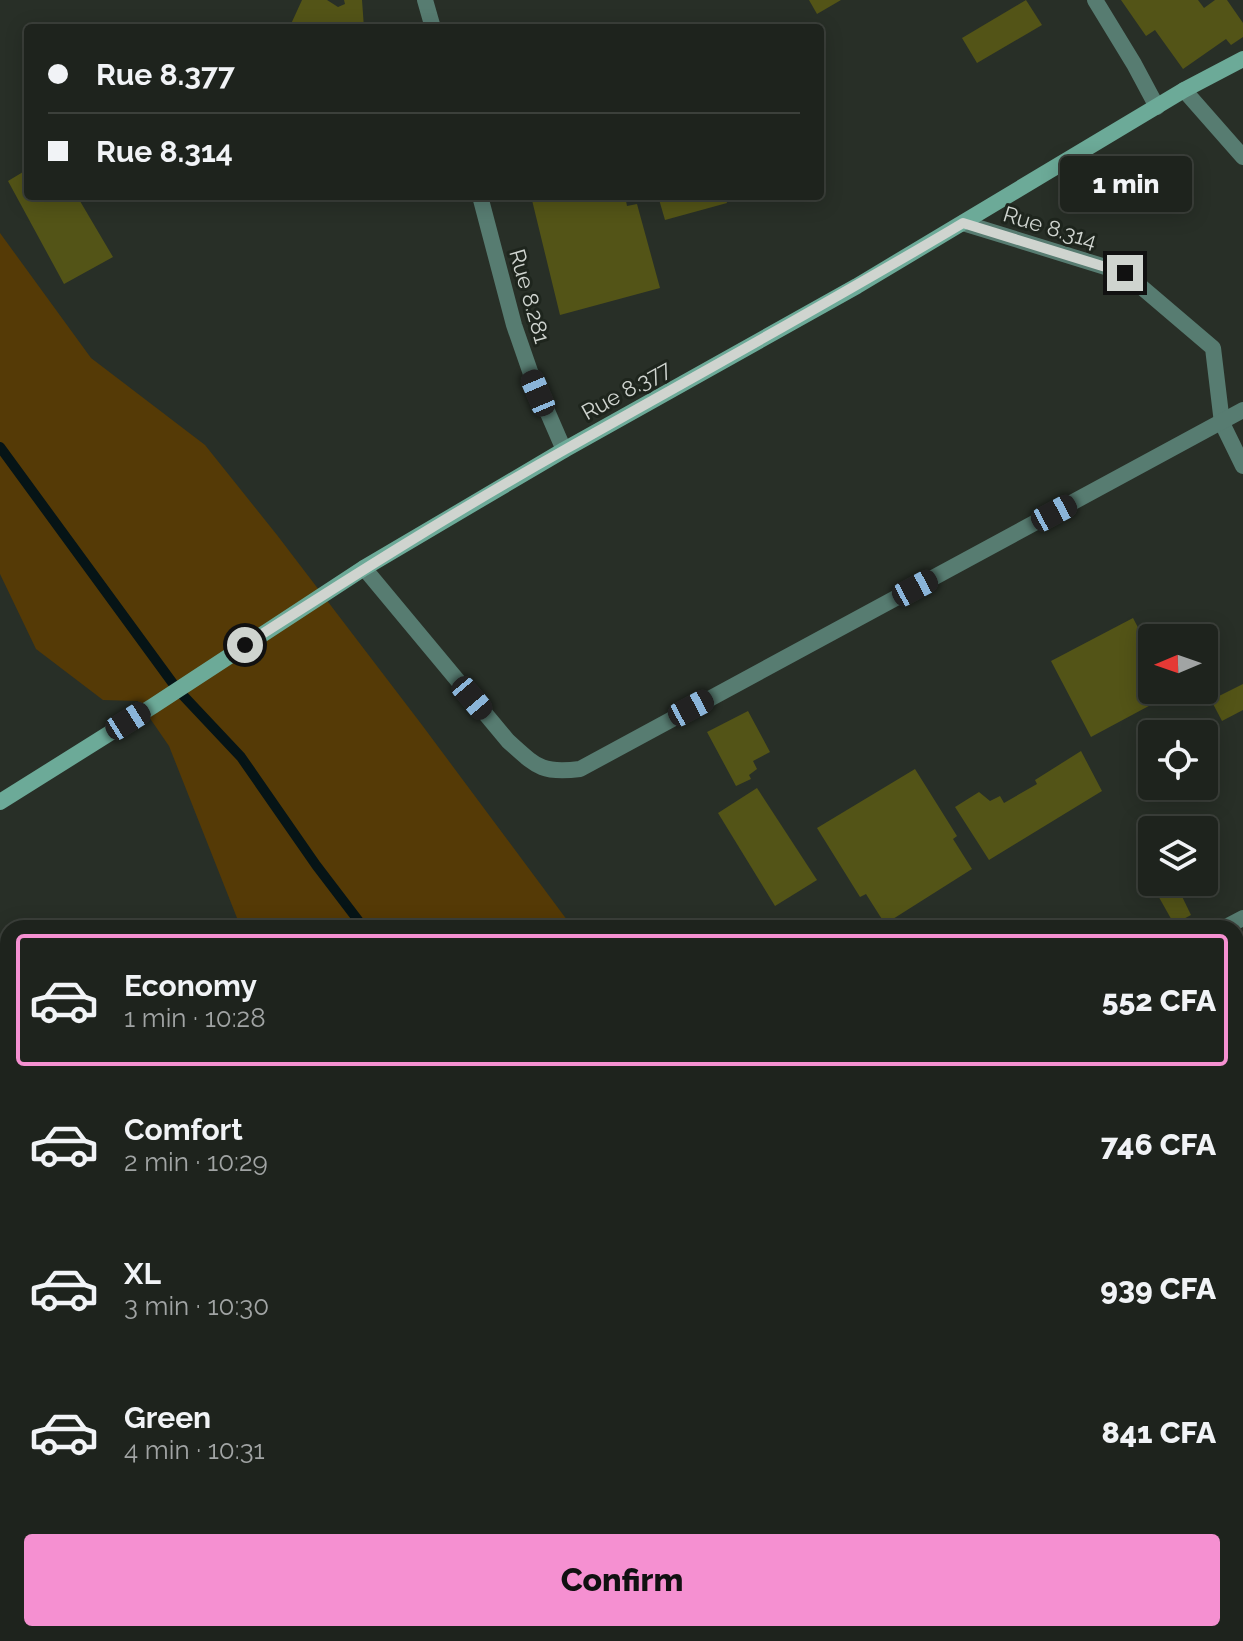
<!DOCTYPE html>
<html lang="en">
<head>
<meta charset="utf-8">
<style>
  :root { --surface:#1e231d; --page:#262b26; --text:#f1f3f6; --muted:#a1a4a4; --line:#3c403b; --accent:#f590d1 }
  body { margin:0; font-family:Raleway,sans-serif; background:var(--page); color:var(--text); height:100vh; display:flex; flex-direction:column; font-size:30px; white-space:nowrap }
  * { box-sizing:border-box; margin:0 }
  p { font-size:26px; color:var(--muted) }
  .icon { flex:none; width:44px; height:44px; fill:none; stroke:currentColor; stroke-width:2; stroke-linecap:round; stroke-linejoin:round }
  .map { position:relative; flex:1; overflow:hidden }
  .panel { position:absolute; left:0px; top:920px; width:1244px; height:722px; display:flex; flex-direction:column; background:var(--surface); border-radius:24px 24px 0 0; box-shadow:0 4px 20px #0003,0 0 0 2px var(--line) }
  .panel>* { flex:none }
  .guide { position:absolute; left:24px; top:24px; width:800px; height:176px; border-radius:8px; box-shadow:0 4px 20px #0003,0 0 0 2px var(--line); display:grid; align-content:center; height:176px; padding:0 24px; background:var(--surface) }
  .needle { width:52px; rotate:268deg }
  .buttons { position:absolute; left:1138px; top:624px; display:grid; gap:16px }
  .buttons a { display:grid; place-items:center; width:80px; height:80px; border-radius:8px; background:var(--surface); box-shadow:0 4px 20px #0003,0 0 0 2px var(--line); font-size:40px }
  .end { position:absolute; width:36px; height:36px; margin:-18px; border:10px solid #cfd4cf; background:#111; box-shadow:0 0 0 4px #111 }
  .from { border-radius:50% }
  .bubble { position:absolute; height:56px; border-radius:8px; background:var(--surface); box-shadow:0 4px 20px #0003,0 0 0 2px var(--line); font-size:26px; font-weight:800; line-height:56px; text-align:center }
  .car { position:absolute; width:24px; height:48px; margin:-24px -12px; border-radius:10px; box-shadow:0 0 6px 2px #0007; background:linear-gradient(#222 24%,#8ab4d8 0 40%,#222 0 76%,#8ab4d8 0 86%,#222 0) }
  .guide b { display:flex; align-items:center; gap:28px; height:76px; font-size:30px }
  .guide b+b { border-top:2px solid var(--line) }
  .guide i { width:20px; height:20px; background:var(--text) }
  ul { padding:14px 0 0; list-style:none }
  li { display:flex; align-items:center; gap:24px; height:132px; margin:0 16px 12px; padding:0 8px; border:4px solid transparent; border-radius:8px }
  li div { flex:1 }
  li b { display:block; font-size:30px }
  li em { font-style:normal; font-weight:800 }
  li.active { border-color:var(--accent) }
  li>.icon { width:72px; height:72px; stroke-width:1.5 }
  .cta { display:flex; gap:16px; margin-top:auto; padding:16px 24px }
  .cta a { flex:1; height:92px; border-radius:8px; background:var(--accent); color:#111; font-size:32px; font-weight:800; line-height:92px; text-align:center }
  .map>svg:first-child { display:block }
  .green { fill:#553a06 }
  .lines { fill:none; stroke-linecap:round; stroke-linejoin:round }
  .stream { stroke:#061416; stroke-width:10 }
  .building { fill:#535417 }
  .street { stroke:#577c71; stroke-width:16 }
  .secondary { stroke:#6caa98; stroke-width:16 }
  .highway { stroke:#8aecd1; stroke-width:24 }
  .route { stroke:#cfd4cf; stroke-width:10 }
  .labels { text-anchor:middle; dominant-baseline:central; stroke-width:6; stroke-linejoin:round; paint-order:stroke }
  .street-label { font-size:22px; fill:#cfd4cf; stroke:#1e251d }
</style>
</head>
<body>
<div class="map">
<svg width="1243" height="1641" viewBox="0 0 1243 1641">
  <rect width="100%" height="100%" fill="#282f27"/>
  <g class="green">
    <path d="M 0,233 L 91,358 L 205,445 L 277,535 L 422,725 L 573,928 L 241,928 L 169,746 L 138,701 L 103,700 L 36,649 L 0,574 Z"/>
    <path d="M 1243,1192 L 1243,1641 L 806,1641 L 802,1636 L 792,1641 L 671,1641 L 666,1634 L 1236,1634 L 1236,1193 Z"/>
  </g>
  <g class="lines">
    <g class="stream">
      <path d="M 0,447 L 177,689 L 241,757 L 316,865 L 364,928"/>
      <path d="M 858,1634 L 863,1641"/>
    </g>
  </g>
  <g class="building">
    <path d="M 302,0 L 327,0 L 338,7 L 345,4 L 344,0 L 362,0 L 364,28 L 280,28 L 291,24 Z"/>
    <path d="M 809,0 L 841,0 L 817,14 Z"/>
    <path d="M 1026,0 L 1042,25 L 977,63 L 962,38 Z"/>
    <path d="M 1121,0 L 1198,0 L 1204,8 L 1215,0 L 1227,0 L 1243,23 L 1243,37 L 1231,45 L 1226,39 L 1183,69 L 1155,30 L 1146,36 Z"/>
    <path d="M 28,169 L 28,196 L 77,196 L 113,257 L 64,284 L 8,181 Z"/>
    <path d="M 531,196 L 625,196 L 627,206 L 637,204 L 660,288 L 560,315 Z"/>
    <path d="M 658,196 L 735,196 L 735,197 L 726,199 L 727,203 L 665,220 Z"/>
    <path d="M 1133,618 L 1152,654 L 1152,690 L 1171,690 L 1173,693 L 1091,737 L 1051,661 Z"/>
    <path d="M 1243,684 L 1243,710 L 1222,721 L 1211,700 Z"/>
    <path d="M 748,711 L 770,752 L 753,761 L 757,769 L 749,775 L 751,779 L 736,786 L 707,732 Z"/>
    <path d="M 1081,751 L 1102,791 L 989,860 L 955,807 L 979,792 L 990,801 L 1000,796 L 1004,803 L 1037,784 L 1035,780 Z"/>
    <path d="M 915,769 L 957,836 L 953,839 L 972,869 L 885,924 L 866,894 L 860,897 L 817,828 Z"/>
    <path d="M 757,788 L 817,880 L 775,906 L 718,813 Z"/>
    <path d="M 1175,882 L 1191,915 L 1174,924 L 1156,892 Z"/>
    <path d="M 0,1431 L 8,1440 L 8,1634 L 142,1634 L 148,1641 L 0,1641 Z"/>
  </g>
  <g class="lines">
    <g class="street">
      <path d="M 425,0 L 433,28"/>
      <path d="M 1095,0 L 1134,64 L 1157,107"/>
      <path d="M 1184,90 L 1243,157"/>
      <path d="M 480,196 L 514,325 L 531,374 L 564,450"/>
      <path d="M 963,223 L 1125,273 L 1213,348 L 1222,423 L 1243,466"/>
      <path d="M 364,568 L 508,741 C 536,766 541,774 580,769 L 1243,410"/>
      <path d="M 1224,928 L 1243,918"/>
    </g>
    <path class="secondary" d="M 0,802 L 153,706 L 364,568 L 564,450 L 857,286 L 1184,90 L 1243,59"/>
    <g class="highway">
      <path d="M 0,1207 L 8,1214"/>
      <path d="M 387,1634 L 392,1641"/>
    </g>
  </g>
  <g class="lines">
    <path class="route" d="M 245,645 C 351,577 457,510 566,449 C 699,374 832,301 963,223 L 1125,273"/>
  </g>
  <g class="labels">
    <g class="street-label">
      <text transform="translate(1050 227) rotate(17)">Rue 8.314</text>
      <text transform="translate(530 296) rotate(74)">Rue 8.281</text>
      <text transform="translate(626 390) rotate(-29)">Rue 8.377</text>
    </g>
  </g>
</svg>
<div class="buttons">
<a><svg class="needle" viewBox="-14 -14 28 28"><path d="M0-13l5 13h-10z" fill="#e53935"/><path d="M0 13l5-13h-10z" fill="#a1a4a4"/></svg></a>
<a><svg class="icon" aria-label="locate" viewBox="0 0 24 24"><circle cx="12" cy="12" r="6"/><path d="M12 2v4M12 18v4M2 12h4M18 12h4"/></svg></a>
<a><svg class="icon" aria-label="layers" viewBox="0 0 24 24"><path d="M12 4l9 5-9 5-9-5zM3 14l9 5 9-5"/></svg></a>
</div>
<i class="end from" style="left:245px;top:645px"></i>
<i class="end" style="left:1125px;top:273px"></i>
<div class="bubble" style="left:1060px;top:156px;width:132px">1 min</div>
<i class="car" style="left:538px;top:393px;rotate:337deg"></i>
<i class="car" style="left:1054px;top:513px;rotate:62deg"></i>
<i class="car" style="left:915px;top:588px;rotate:62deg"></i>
<i class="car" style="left:472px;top:698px;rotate:140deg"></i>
<i class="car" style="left:691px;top:708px;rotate:62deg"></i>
<i class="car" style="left:128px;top:721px;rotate:58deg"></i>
<div class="guide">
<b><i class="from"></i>Rue 8.377</b>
<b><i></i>Rue 8.314</b>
</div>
<section class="panel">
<ul>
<li class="active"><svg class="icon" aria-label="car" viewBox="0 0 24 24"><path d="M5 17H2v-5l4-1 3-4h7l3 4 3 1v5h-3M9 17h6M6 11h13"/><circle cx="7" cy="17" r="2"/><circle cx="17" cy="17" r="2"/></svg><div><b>Economy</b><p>1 min · 10:28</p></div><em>552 CFA</em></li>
<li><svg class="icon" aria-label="car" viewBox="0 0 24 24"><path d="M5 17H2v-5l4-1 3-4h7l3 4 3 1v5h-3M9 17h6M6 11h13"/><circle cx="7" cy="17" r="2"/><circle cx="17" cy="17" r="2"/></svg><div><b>Comfort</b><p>2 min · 10:29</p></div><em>746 CFA</em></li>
<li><svg class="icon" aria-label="car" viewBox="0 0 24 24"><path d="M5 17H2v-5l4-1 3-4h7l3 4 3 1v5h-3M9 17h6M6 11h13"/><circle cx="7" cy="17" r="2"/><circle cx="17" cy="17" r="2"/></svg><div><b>XL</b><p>3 min · 10:30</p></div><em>939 CFA</em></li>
<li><svg class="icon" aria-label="car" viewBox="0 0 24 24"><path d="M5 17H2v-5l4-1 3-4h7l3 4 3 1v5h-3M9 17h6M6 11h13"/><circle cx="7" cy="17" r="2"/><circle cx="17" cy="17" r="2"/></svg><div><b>Green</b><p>4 min · 10:31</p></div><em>841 CFA</em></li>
</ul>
<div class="cta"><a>Confirm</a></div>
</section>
</div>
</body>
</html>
